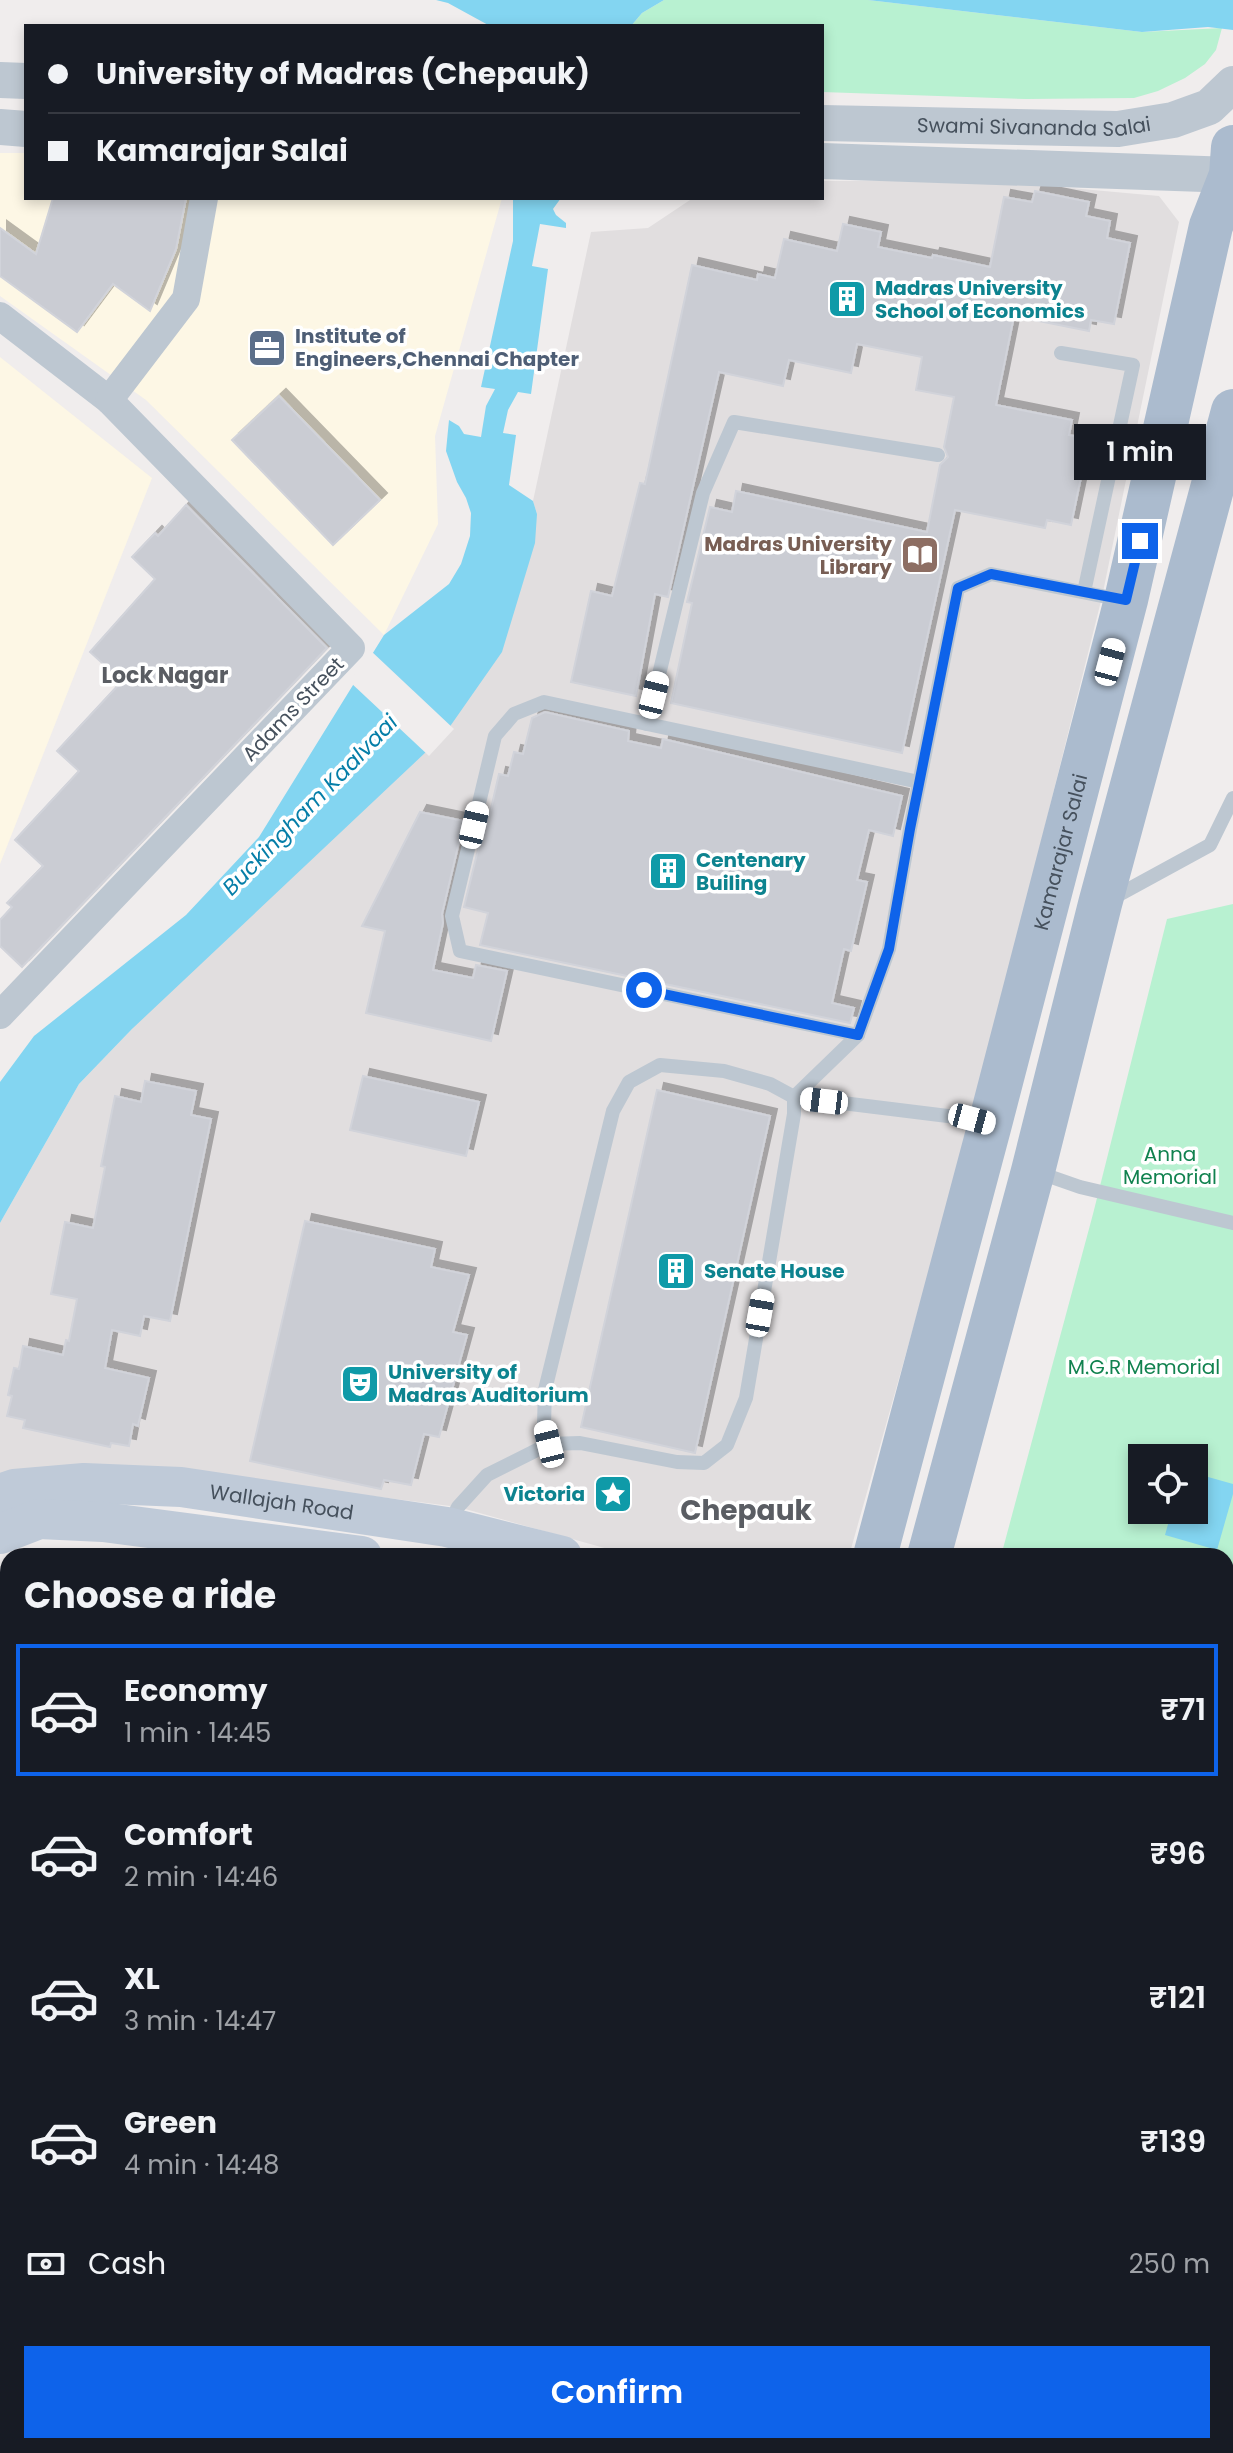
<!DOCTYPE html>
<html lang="en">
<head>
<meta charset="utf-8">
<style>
  :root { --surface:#171b24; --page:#242831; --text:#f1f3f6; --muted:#9ea1a6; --line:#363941; --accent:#0e63ea }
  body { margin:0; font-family:Poppins,sans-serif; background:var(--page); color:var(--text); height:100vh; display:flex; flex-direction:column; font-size:30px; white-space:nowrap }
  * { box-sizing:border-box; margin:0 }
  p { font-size:26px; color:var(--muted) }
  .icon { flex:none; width:44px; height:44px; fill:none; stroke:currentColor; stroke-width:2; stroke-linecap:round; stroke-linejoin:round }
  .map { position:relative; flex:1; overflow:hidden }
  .drawer { position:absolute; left:0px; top:1548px; width:1234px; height:906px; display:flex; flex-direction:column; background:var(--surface); border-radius:24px 24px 0 0; box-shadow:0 4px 12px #0003 }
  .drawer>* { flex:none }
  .top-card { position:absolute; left:24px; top:24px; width:800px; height:176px; border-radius:0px; box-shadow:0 4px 12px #0003; display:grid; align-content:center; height:176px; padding:0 24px; background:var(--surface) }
  .fabs { position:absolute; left:1128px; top:1444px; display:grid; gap:16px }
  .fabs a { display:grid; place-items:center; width:80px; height:80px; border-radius:0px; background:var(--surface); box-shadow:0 4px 12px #0003; font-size:40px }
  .end { position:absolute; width:36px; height:36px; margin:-18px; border:10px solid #0e63ea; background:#fff; box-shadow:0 0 0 4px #fff }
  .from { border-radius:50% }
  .bubble { position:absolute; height:56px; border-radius:0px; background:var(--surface); box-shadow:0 4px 12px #0003; font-size:26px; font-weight:600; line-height:56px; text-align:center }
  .car { position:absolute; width:24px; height:48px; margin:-24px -12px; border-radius:10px; box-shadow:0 0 6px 2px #0007; background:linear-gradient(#fff 24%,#345 0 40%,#fff 0 76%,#345 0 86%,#fff 0) }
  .top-card b { display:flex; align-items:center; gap:28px; height:76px; font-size:30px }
  .top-card b+b { border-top:2px solid var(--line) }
  .top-card i { width:20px; height:20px; background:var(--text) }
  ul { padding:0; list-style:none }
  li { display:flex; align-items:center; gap:24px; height:132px; margin:0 16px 12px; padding:0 8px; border:4px solid transparent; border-radius:0px }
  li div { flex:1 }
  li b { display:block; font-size:30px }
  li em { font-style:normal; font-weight:600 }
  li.active { border-color:var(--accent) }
  li>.icon { width:72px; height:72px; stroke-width:1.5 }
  h2 { padding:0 24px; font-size:36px; line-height:96px }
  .pay { display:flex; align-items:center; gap:20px; height:88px; padding:0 24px; font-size:30px }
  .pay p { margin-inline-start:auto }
  .primary-button { display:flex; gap:16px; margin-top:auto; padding:16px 24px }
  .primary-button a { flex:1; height:92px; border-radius:0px; background:var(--accent); color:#fff; font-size:32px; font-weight:600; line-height:92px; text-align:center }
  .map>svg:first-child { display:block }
  .commercial { fill:#fdf7e5 }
  .education { fill:#e1dedf }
  .green { fill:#b8f1d1; fill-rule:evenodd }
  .sand { fill:#f3eddd }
  .water { fill:#83d5f1 }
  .pier { fill:#f0eded }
  .building { fill:#caccd3; stroke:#d1d3da; stroke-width:2; filter:url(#shadow) }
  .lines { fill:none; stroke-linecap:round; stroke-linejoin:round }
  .service { stroke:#bdc7d1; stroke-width:14 }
  .minor { stroke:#bdc7d1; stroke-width:28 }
  .tertiary { stroke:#bdc7d1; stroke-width:36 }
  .secondary { stroke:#bfcad8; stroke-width:40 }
  .primary { stroke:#abbbce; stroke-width:44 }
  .route { stroke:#0e63ea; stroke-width:10 }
  .labels { text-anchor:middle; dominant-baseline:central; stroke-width:7; stroke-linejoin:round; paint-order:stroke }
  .street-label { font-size:20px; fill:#45505c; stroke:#fff }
  .culture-label { font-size:20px; font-weight:bold; fill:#0d838f; stroke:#fff; text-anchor:start }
  .service-label { font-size:20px; font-weight:bold; fill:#4e5e75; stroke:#fff; text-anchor:start }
  .education-label { font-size:20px; font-weight:bold; fill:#785e54; stroke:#fff; text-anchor:end }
  .park-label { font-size:20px; fill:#11824f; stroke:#fff }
  .neighbourhood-label { font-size:22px; font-weight:bold; fill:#5a5d63; stroke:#fff }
  .water-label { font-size:22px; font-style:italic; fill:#057ea8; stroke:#fff }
  .district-label { font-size:28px; font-weight:bold; fill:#5a5d63; stroke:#fff }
</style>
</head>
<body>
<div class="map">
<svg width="1233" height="2453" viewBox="0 0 1233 2453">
  <defs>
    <filter id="shadow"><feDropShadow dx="7" dy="-7" stdDeviation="0" flood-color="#0004"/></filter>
  </defs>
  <rect width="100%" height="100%" fill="#f0eded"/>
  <g class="commercial">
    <path d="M 0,153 L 26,153 L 26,198 L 502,198 L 435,436 L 438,524 L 384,635 L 146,400 L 0,296 Z"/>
    <path d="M 0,357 L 152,478 L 0,864 Z"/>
    <path d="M 8,1568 L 8,2446 L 634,2446 L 632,2453 L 0,2453 L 0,1573 Z"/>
  </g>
  <path class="education" d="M 982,180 L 1159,196 L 1179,222 L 1102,597 L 972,1119 L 849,1556 L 633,1556 L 458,1507 L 200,1474 L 0,1476 L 0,1223 L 79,1084 L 132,1029 L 537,514 L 533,501 L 591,232 L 648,228 L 693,198 L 822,198 L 822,181 Z"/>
  <g class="green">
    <path d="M 664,0 L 868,0 L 1142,32 L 1222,28 L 1216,50 L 1205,64 L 1185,78 L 1158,91 L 1134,98 L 1026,99 L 822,92 L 822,26 L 631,26 L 642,13 Z"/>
    <path d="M 1233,904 L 1233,1737 L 1226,1734 L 1226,1556 L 1001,1556 L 1093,1214 L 1167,919 ZM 1142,1458 L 1194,1458 L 1194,1510 L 1142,1510 Z"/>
    <path d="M 741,2446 L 846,2446 L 844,2453 L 739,2453 Z"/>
  </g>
  <path class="sand" d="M 1226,1734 L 1233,1737 L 1233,2453 L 935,2453 L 937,2446 L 1226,2446 Z"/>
  <g class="water">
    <path d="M 436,0 L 664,0 L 642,13 L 631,26 L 490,26 L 448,3 Z"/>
    <path d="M 868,0 L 1233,0 L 1233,30 L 1208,27 L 1142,32 Z"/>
    <path d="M 513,198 L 561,198 L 553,209 L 556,215 L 566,223 L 566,228 L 540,224 L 532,266 L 548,269 L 531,394 L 518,392 L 508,410 L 503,433 L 516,435 L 509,485 L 533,501 L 537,514 L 535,543 L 502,652 L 444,735 L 132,1029 L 79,1084 L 0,1223 L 0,1082 L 34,1036 L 186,915 L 259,837 L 384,635 L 449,584 L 461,564 L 470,536 L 471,513 L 466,498 L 457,482 L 446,451 L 449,420 L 459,426 L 464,434 L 481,437 L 486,406 L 495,389 L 481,387 L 513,241 Z"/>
    <path d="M 1194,1473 L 1233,1484 L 1233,1494 L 1217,1550 L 1165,1535 L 1172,1510 L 1194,1510 Z"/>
  </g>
  <path class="pier" d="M 370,650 L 454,729 L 429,756 L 350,682 Z"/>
  <g class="building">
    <path d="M 1035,191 L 1089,202 L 1086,216 L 1110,221 L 1107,238 L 1130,243 L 1114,324 L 1091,320 L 1089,331 L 1014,316 L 996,405 L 1072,420 L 1069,435 L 1089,439 L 1071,525 L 1047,520 L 1045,528 L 955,510 L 902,753 L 671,703 L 692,603 L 687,602 L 710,507 L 732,512 L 736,491 L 927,532 L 940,465 L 948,457 L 944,447 L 954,397 L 916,390 L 922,357 L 857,344 L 851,373 L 789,360 L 783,386 L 719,372 L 668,597 L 655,594 L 636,696 L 571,682 L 591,591 L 612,596 L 640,483 L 645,484 L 692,265 L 757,280 L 758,274 L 775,278 L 784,239 L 837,251 L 843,224 L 881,232 L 878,247 L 932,258 L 933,255 L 990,267 L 1004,197 L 1032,202 Z"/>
    <path d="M 53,198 L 186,198 L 176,249 L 150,311 L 113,284 L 77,332 L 0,276 L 0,228 L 36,254 Z"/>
    <path d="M 279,396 L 380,500 L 333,545 L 232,440 Z"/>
    <path d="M 186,505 L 327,648 L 22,967 L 0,946 L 0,920 L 12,907 L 7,903 L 43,866 L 15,840 L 79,771 L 57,751 L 122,681 L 90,652 L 155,579 L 132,557 L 155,533 L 158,536 Z"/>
    <path d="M 545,712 L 629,731 L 628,741 L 661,748 L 663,739 L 902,796 L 893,836 L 869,830 L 857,880 L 867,882 L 851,951 L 844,949 L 832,1003 L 854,1008 L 850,1023 L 480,945 L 488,913 L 464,907 L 484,825 L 487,826 L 499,774 L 508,776 L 514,752 L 523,754 L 532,718 Z"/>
    <path d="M 420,812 L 464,821 L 442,914 L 443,923 L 433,970 L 473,978 L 476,965 L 507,971 L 491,1041 L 366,1013 L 385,931 L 362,926 Z"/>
    <path d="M 363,1076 L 479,1102 L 466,1156 L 350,1130 Z"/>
    <path d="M 145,1081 L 196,1091 L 191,1115 L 211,1119 L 170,1321 L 144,1316 L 140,1336 L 112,1330 L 105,1368 L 149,1378 L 138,1426 L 133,1424 L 129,1446 L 111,1443 L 110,1447 L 23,1428 L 25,1420 L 7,1416 L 12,1396 L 8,1395 L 14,1368 L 19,1369 L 23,1346 L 63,1355 L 66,1340 L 69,1341 L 77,1299 L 51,1294 L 65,1222 L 93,1228 L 105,1167 L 101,1166 L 115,1096 L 141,1102 Z"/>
    <path d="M 657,1090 L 770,1116 L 695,1453 L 581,1427 Z"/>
    <path d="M 305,1221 L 435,1249 L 431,1267 L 469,1275 L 453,1332 L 467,1335 L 439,1437 L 424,1434 L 411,1485 L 384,1480 L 381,1489 L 250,1461 Z"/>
  </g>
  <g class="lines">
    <g class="service">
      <path d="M 1061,353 L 1133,365 L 1084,592"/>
      <path d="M 647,724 L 703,493 L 734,422 L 938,455"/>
      <path d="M 1111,899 L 1210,845 L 1233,798"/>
      <path d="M 858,1035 L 460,951 L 452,916 L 495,736 L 514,714 L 544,702 L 919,782"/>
      <path d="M 1037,1172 L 1080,1187 L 1233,1223"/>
      <path d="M 549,1444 L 544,1424 L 545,1390 L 613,1111 L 629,1082 L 660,1065 L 724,1071 L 770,1084 L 794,1097 L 972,1119 L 986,1123"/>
      <path d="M 449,1524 L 458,1507 L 487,1475 L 549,1444 L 580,1443 L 677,1462 L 704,1463 L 727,1445 L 746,1398 L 794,1114 L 794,1097 L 858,1035 L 889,949 L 910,829 L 958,588 L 991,574 L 1122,600"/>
      <path d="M 0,1796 L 8,1798"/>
      <path d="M 0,2285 L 8,2254"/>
      <path d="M 912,2453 L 914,2446"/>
    </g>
    <g class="minor">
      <path d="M 0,316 L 109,400 L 351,648 L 0,1015"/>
      <path d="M 109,400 L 186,299 L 204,198"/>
    </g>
    <g class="tertiary">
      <path d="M 0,80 L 26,81"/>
      <path id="s1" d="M 822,123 L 1118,129 L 1173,120 L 1209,107 L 1233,84"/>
      <path d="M 0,127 L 26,129"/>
      <path d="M 822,161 L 1233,175"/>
    </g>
    <g class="secondary">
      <path id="s2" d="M 0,1494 L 14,1489 L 84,1483 L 181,1487 L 447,1527 L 562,1556"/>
      <path d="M 0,1534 L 39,1519 L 103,1522 L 362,1556"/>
    </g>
    <g class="primary">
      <path id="s3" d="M 875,1556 L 990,1124 L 1126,600 L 1211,226 L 1231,175 L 1233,147"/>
      <path d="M 929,1556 L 1033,1171 L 1100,904 L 1233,411"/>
      <path d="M 665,2453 L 667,2446"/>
    </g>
  </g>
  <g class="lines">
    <path class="route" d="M 644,990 L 858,1035 L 889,949 L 910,829 L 958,588 L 991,574 L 1126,600 L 1140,541"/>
  </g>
  <defs>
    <symbol id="building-square" viewBox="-11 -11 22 22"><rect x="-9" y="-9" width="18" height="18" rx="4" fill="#0f9aa8" stroke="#fff"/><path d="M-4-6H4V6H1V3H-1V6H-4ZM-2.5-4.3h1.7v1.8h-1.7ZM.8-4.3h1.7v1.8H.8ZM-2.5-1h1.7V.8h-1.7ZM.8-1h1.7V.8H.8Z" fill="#fff"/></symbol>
    <symbol id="office-square" viewBox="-11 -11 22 22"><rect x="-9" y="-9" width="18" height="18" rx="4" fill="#5c6f8a" stroke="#fff"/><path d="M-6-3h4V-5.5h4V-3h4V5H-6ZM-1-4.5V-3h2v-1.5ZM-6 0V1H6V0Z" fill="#fff"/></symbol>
    <symbol id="library-square" viewBox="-11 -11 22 22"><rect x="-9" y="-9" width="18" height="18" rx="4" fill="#8d6e63" stroke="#fff"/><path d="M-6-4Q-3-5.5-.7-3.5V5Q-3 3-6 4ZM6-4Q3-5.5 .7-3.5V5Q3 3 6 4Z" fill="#fff"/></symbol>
    <symbol id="theatre-square" viewBox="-11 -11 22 22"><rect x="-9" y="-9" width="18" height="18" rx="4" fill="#0f9aa8" stroke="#fff"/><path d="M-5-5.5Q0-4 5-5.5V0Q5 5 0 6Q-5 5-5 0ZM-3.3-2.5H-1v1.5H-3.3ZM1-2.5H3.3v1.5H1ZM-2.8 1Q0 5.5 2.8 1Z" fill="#fff"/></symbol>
    <symbol id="sight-square" viewBox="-11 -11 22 22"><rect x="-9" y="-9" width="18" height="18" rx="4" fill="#0f9aa8" stroke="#fff"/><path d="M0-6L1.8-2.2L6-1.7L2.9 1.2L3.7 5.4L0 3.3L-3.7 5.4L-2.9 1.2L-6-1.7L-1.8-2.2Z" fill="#fff"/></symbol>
  </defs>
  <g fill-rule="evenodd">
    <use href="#building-square" x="825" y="277" width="44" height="44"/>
    <use href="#office-square" x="245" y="326" width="44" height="44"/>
    <use href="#library-square" x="898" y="533" width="44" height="44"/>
    <use href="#building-square" x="646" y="849" width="44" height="44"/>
    <use href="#building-square" x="654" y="1249" width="44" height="44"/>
    <use href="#theatre-square" x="338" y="1362" width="44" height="44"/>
    <use href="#sight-square" x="591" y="1472" width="44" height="44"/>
  </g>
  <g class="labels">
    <g class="street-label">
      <text stroke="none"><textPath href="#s1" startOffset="212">Swami Sivananda Salai</textPath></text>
      <text transform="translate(293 709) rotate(-46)">Adams Street</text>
      <text stroke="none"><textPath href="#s3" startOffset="728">Kamarajar Salai</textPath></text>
      <text stroke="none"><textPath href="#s2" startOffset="284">Wallajah Road</textPath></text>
    </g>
    <g class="culture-label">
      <text x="875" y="288">Madras University<tspan x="875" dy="23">School of Economics</tspan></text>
      <text x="696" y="860">Centenary<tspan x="696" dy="23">Builing</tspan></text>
      <text x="704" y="1271">Senate House</text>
      <text x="388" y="1372">University of<tspan x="388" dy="23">Madras Auditorium</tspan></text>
      <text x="585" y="1494" text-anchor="end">Victoria</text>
    </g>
    <g class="service-label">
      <text x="295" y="336">Institute of<tspan x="295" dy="23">Engineers,Chennai Chapter</tspan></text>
    </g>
    <g class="education-label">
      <text x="892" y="544">Madras University<tspan x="892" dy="23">Library</tspan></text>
    </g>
    <g class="park-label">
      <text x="1170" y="1154">Anna<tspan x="1170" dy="23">Memorial</tspan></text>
      <text x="1144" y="1367">M.G.R Memorial</text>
    </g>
    <g class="neighbourhood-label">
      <text x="165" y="675">Lock Nagar</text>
    </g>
    <g class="water-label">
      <text transform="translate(310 805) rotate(-46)">Buckingham Kaalvaai</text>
    </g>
    <g class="district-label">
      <text x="746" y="1510">Chepauk</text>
    </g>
  </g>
</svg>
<div class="fabs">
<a><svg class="icon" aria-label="locate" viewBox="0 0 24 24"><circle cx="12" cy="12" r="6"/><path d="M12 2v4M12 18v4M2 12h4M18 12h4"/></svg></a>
</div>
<i class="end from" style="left:644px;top:990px"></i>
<i class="end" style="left:1140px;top:541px"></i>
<div class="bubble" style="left:1074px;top:424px;width:132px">1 min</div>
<i class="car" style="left:1110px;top:662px;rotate:15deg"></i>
<i class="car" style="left:654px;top:695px;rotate:14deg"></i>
<i class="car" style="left:474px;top:825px;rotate:13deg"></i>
<i class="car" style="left:824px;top:1101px;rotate:277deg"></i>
<i class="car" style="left:972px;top:1119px;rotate:105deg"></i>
<i class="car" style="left:760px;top:1313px;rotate:10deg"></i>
<i class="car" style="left:549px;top:1444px;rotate:346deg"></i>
<div class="top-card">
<b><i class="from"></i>University of Madras (Chepauk)</b>
<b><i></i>Kamarajar Salai</b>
</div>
<section class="drawer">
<h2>Choose a ride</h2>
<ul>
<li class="active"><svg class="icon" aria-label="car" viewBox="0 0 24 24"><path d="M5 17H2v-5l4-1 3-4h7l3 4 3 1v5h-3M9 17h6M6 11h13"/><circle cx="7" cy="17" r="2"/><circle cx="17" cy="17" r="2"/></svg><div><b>Economy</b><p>1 min · 14:45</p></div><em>₹71</em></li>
<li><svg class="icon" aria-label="car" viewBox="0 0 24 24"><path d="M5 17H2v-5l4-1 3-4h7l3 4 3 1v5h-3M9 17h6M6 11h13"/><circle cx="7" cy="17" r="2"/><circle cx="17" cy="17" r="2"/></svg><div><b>Comfort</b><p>2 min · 14:46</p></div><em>₹96</em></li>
<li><svg class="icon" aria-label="car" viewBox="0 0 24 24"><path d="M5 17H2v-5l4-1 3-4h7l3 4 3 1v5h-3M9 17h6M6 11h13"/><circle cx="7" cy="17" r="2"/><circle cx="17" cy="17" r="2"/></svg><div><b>XL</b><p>3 min · 14:47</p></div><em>₹121</em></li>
<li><svg class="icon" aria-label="car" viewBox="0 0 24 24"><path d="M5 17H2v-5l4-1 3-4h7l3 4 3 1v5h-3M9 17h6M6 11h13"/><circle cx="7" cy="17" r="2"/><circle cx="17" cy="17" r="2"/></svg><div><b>Green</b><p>4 min · 14:48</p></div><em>₹139</em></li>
</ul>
<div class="pay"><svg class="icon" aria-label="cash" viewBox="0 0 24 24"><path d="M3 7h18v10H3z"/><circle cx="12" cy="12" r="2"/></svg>Cash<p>250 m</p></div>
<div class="primary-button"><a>Confirm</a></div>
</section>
</div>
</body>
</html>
